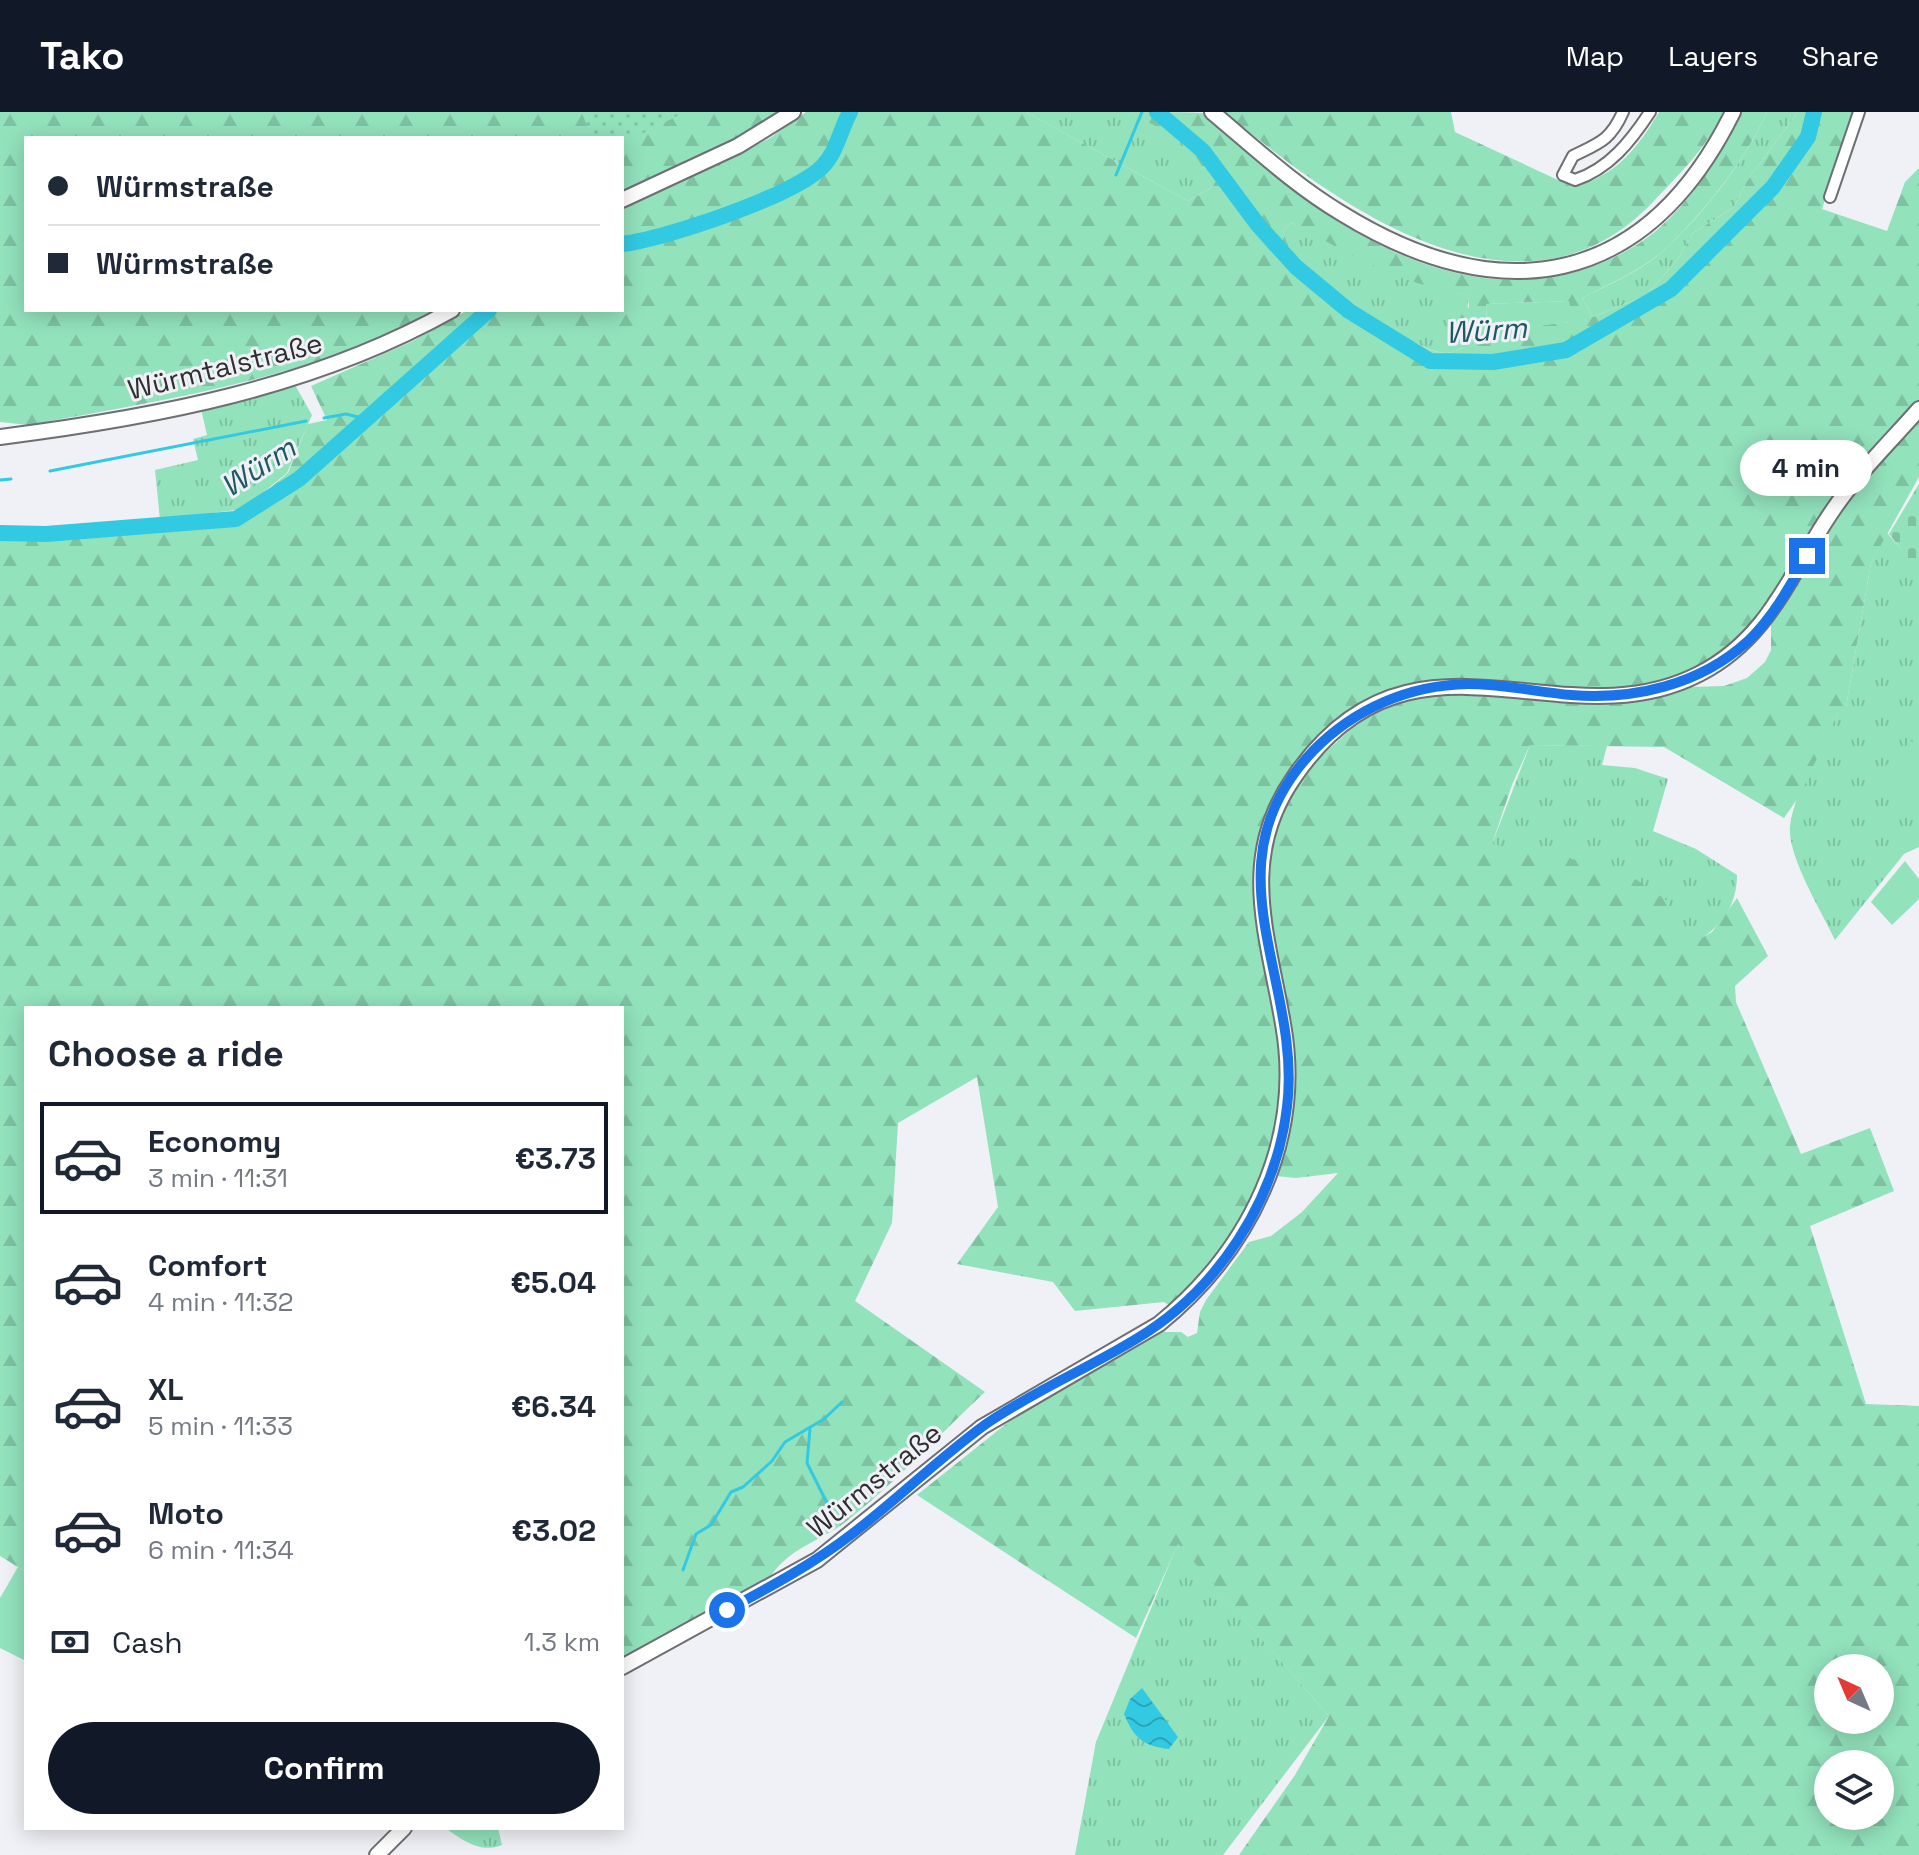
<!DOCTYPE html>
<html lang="en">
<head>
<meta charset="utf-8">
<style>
  :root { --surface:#fff; --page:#f2f2f3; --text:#1f2937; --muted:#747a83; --line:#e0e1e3; --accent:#111827 }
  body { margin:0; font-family:"Space Grotesk",sans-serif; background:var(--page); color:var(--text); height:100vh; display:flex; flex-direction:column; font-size:30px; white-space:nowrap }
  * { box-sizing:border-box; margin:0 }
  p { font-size:26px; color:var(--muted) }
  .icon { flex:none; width:44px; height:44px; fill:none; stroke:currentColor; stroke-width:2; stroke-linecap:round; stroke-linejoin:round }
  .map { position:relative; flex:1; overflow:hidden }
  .sheet { position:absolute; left:24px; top:894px; width:600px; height:824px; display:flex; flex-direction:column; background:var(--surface); border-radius:0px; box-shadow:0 4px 20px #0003 }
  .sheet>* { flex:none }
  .guide { position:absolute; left:24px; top:24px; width:600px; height:176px; border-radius:0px; box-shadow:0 4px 20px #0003; display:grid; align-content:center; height:176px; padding:0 24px; background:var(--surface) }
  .needle { width:52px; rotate:316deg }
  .fabs { position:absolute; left:1814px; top:1542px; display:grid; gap:16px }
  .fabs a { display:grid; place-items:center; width:80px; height:80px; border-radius:50%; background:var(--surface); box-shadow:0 4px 20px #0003; font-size:40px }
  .end { position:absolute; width:36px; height:36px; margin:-18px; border:10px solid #1a73e8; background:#fff; box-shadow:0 0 0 4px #fff }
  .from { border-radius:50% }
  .bubble { position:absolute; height:56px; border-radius:28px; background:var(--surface); box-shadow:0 4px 20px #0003; font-size:26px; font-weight:600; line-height:56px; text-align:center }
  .guide b { display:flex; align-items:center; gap:28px; height:76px; font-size:30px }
  .guide b+b { border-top:2px solid var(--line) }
  .guide i { width:20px; height:20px; background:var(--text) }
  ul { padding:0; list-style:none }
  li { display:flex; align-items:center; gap:24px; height:112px; margin:0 16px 12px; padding:0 8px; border:4px solid transparent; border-radius:0px }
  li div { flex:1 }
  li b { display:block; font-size:30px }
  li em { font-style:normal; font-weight:600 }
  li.selected { border-color:var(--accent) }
  li>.icon { width:72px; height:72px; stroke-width:1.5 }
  h2 { padding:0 24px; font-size:36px; line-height:96px }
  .pay { display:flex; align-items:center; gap:20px; height:88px; padding:0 24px; font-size:30px }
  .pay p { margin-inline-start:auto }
  .primary-button { display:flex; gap:16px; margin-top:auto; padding:16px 24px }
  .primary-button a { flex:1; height:92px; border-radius:48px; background:var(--accent); color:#fff; font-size:32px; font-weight:600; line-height:92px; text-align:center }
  header { display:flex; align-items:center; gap:48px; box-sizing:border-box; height:112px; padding:0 40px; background:var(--accent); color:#fff }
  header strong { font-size:38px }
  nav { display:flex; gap:44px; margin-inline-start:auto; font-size:28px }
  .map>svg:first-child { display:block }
  .grass { fill:url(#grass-tufts) }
  .forest { fill:url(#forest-firs); fill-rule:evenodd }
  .cemetery { fill:url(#cemetery-stones) }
  .park { fill:url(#park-dots) }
  .garden { fill:#92e2bc }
  .water { fill:url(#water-waves) }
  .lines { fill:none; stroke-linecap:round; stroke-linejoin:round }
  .stream { stroke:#32cae3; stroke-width:3 }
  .river { stroke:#32cae3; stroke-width:16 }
  .street-casing { stroke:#6e6f72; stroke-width:14 }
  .secondary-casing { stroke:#6e6f72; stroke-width:18 }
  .street { stroke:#fff; stroke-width:10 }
  .secondary { stroke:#fff; stroke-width:14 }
  .route { stroke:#1a73e8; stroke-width:10 }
  .labels { text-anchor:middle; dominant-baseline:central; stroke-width:6; stroke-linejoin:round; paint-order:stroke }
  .street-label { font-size:28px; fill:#2f2f31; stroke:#f0f1f6 }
  .water-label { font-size:30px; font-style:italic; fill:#1e5963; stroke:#f0f1f6 }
</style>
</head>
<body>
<header>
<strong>Tako</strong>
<nav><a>Map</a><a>Layers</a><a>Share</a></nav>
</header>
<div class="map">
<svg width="1919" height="1743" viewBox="0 0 1919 1743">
  <defs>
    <pattern id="grass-tufts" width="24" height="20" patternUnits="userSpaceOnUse" patternTransform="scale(2)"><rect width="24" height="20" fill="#92e2bc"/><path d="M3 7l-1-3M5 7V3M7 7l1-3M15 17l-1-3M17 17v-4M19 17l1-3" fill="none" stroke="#7ec2a2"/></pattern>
    <pattern id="forest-firs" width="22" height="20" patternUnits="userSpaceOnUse" patternTransform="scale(2)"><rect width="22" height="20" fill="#92e2bc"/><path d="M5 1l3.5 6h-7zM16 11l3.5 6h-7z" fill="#7ec2a2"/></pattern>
    <pattern id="cemetery-stones" width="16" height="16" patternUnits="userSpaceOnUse" patternTransform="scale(2)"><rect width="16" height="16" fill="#92e2bc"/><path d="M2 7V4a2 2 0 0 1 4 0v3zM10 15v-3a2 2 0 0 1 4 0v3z" fill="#7ec2a2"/></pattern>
    <pattern id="park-dots" width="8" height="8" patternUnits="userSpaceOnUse" patternTransform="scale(2)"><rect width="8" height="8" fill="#92e2bc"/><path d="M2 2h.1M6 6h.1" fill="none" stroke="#7ec2a2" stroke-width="1.8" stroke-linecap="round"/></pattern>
    <pattern id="water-waves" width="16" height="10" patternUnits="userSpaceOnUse" patternTransform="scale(2)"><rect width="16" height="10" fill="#32cae3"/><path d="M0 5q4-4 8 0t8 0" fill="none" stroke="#2ba4b9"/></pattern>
  </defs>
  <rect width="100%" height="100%" fill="#f0f1f6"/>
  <g class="grass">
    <path d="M 1026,0 L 1131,0 L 1166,18 L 1203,49 L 1211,76 L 1188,89 Z"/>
    <path d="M 1767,0 L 1798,0 L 1747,69 L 1734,95 L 1693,121 L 1678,147 L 1647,183 L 1593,205 L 1582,186 C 1609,172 1640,160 1663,139 C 1703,103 1745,49 1767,0 Z"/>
    <path d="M 1291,111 C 1356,142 1397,166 1469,183 L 1463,236 C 1458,238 1451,241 1446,241 C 1418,241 1327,180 1308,160 C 1297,148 1286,134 1283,118 Z"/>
    <path d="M 295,273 L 312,303 L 287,361 L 243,397 L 160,408 L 155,358 L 198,348 L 193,327 L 207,323 L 201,297 Z"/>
    <path d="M 1887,421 L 1919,457 L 1919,735 L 1904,742 L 1835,828 C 1822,800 1787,744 1790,714 C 1794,680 1823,632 1838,601 L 1846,595 L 1871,451 Z"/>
    <path d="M 1530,633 L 1607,634 L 1602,653 L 1635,656 L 1668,667 L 1653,719 L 1696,737 L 1737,763 C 1737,795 1720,816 1693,832 L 1492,732 Z"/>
    <path d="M 1178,1431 L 1329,1604 L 1223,1743 L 1075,1743 L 1096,1630 Z"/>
    <path d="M 445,1716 L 498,1716 L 502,1733 C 480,1742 463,1728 445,1716 Z"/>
  </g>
  <g class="forest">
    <path d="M 0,0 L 779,0 L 727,31 L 622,79 L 622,26 L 26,26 L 26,198 L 435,198 C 313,267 165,287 29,313 L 0,310 Z"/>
    <path d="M 806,0 L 1026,0 L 1188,89 L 1211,76 C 1197,29 1170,24 1131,0 C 1146,0 1191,0 1203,1 C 1216,7 1229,23 1240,32 C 1269,57 1299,83 1331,104 C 1424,167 1537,196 1638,132 C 1684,103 1717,47 1742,0 L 1767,0 C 1745,49 1703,102 1663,139 C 1640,159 1609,172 1582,186 L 1593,205 L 1647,183 L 1678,147 L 1693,121 L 1734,95 L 1747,69 L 1798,0 L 1854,0 L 1822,97 L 1887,119 L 1905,70 L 1919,56 L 1919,289 C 1901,309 1880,329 1864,351 C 1825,405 1765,521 1709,551 C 1570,626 1426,497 1303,643 C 1199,766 1299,865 1282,993 C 1271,1074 1227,1138 1172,1195 L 1164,1190 L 1075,1199 L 1053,1170 L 957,1152 L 998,1095 L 977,965 L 898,1011 L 892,1111 L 855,1189 L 985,1280 C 939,1323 896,1370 848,1408 C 821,1430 788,1435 769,1467 L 622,1548 L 622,896 L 26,896 L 26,1460 L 0,1444 L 0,414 L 77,417 L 244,398 L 288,361 L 308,312 L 327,308 L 311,274 L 413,229 L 468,198 L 622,198 L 622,98 L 770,26 ZM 1291,111 L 1365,150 L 1417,171 L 1468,183 L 1469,195 L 1453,209 L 1463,236 C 1458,238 1451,241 1445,241 C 1418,241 1327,180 1308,160 C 1297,147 1286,134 1283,118 ZM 1569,189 L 1570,210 L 1487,219 L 1486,192 Z"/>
    <path d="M 1225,0 L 1451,0 L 1455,20 L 1573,75 C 1616,64 1637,37 1659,0 L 1723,0 C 1708,35 1678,63 1652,91 C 1520,228 1337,94 1225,0 Z"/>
    <path d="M 1919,304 L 1919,365 L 1871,451 L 1846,595 L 1843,602 L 1838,601 L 1800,683 L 1784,706 L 1664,635 L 1530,633 L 1512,673 L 1492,732 L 1619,756 L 1669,790 L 1658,813 L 1693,831 L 1712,820 L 1737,786 L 1768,844 L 1735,874 L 1736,890 L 1801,1042 L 1870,1016 L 1894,1079 L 1810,1114 L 1866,1292 L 1919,1294 L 1919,1743 L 1239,1743 L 1295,1663 L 1329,1604 L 1178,1432 L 1136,1526 L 917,1383 L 1016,1304 L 1161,1220 L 1181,1220 L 1188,1225 L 1197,1221 L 1200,1200 L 1206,1188 L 1249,1130 L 1271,1124 L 1302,1100 L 1338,1061 L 1296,1066 L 1276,1064 L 1294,991 L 1296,955 L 1267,785 L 1268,746 L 1281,698 L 1307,657 L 1361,608 L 1413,585 L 1477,580 L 1601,592 L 1643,587 L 1689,575 L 1724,574 L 1747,566 L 1765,550 L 1771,538 L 1771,511 L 1809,455 L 1835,408 L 1860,371 ZM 1828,1556 L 1880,1556 L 1880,1608 L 1828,1608 ZM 1828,1652 L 1880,1652 L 1880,1704 L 1828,1704 Z"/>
  </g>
  <path class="cemetery" d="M 1919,372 L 1919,457 L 1918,458 L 1889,422 Z"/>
  <path class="park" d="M 582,0 L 685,0 L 622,32 L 622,26 L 591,26 Z"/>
  <g class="garden">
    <path d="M 1569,189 L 1571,210 L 1487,220 L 1486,192 Z"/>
    <path d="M 1911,629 L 1919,638 L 1919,672 L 1903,687 L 1878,661 Z"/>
    <path d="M 1905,749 L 1919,767 L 1919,787 L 1892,813 L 1871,790 Z"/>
    <path d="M 18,1455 L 26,1460 L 26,1549 L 0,1536 L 0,1486 Z"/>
  </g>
  <path class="water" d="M 1142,1576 L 1178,1625 L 1169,1637 C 1143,1634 1134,1626 1124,1602 L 1130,1587 Z"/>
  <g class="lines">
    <g class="stream">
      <path d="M 1116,63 L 1142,0"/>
      <path d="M 324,306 L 346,302 L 366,307"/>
      <path d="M 50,359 L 306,309"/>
      <path d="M 0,368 L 11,367"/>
      <path d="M 810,1317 L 807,1351 L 831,1399"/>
      <path d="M 683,1458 L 696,1422 L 711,1413 L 731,1380 L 743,1375 L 772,1349 L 785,1330 L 824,1307 L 842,1290"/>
    </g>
    <g class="river">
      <path d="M 1157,0 L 1203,39 L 1258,113 L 1296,155 L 1349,199 L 1430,249 L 1493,250 L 1566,238 L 1671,177 L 1773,75 L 1808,25 L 1814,0"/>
      <path d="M 622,132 C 665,127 793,84 822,55 C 837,40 840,18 850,0"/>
      <path d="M 0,421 L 46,422 L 236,407 L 299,367 L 489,198"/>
    </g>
    <defs>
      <g id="street">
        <path d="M 1623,0 C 1610,29 1599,31 1573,44 L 1563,63 L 1575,68 C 1609,57 1631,29 1650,0"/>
        <path d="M 1830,85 L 1859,0"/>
      </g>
      <g id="secondary">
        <path d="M 1212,0 C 1254,35 1294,73 1341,101 C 1501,200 1646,176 1733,0"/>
        <path d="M 622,88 L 738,34 L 793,0"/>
        <path d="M 0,325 C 157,305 313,276 452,198"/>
        <path d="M 622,1555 L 817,1448 L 982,1315 L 1159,1212 C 1249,1139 1304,1029 1283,912 C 1268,823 1237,746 1295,664 C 1412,494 1561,633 1699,562 C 1770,526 1791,459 1833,398 C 1858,361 1890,330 1919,297"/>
        <path d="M 377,1743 L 404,1716"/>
      </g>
    </defs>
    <use href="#street" class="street-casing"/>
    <use href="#secondary" class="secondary-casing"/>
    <use href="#street" class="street"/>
    <use href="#secondary" class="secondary"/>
  </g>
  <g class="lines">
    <path class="route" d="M 727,1498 C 770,1475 813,1452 852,1422 C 898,1387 939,1346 986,1312 C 1034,1279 1087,1257 1136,1227 C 1217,1179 1276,1089 1287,995 C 1303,869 1203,754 1313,639 C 1354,597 1409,573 1468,572 C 1502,572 1537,580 1571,583 C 1634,588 1700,573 1748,529 C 1773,505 1790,474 1807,444"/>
  </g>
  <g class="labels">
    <g class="street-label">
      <text transform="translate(225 254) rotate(-14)">Würmtalstraße</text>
      <text transform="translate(874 1368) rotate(-39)">Würmstraße</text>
    </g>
    <g class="water-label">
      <text transform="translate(1486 218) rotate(-4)">Würm</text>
      <text transform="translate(258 355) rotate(-33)">Würm</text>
    </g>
  </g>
</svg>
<div class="fabs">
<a><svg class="needle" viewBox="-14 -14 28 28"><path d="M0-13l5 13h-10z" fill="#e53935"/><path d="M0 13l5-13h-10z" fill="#747a83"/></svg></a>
<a><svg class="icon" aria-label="layers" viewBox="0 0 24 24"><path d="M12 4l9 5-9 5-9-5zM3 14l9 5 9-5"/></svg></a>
</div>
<i class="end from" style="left:727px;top:1498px"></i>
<i class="end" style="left:1807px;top:444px"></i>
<div class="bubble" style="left:1740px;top:328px;width:132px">4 min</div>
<div class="guide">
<b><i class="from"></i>Würmstraße</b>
<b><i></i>Würmstraße</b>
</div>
<section class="sheet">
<h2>Choose a ride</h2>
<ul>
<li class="selected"><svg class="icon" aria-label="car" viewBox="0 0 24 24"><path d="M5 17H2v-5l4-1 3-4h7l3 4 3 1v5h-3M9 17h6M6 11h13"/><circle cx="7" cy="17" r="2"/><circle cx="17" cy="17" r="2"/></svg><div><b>Economy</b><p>3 min · 11:31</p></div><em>€3.73</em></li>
<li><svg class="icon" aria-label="car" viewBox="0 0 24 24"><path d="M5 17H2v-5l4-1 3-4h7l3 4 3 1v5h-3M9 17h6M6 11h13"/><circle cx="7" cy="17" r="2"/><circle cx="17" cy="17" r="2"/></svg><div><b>Comfort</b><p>4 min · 11:32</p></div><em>€5.04</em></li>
<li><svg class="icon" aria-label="car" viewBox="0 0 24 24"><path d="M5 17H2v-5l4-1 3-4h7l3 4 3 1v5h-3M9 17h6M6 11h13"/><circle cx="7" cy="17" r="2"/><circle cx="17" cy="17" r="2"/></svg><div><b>XL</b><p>5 min · 11:33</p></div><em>€6.34</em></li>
<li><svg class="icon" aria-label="car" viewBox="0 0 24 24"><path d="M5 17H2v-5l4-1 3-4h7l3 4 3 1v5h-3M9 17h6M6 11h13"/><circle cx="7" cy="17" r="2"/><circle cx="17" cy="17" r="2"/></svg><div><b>Moto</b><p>6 min · 11:34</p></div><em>€3.02</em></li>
</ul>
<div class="pay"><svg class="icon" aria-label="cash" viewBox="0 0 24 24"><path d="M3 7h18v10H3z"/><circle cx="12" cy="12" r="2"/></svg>Cash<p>1.3 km</p></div>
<div class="primary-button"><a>Confirm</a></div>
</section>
</div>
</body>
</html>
